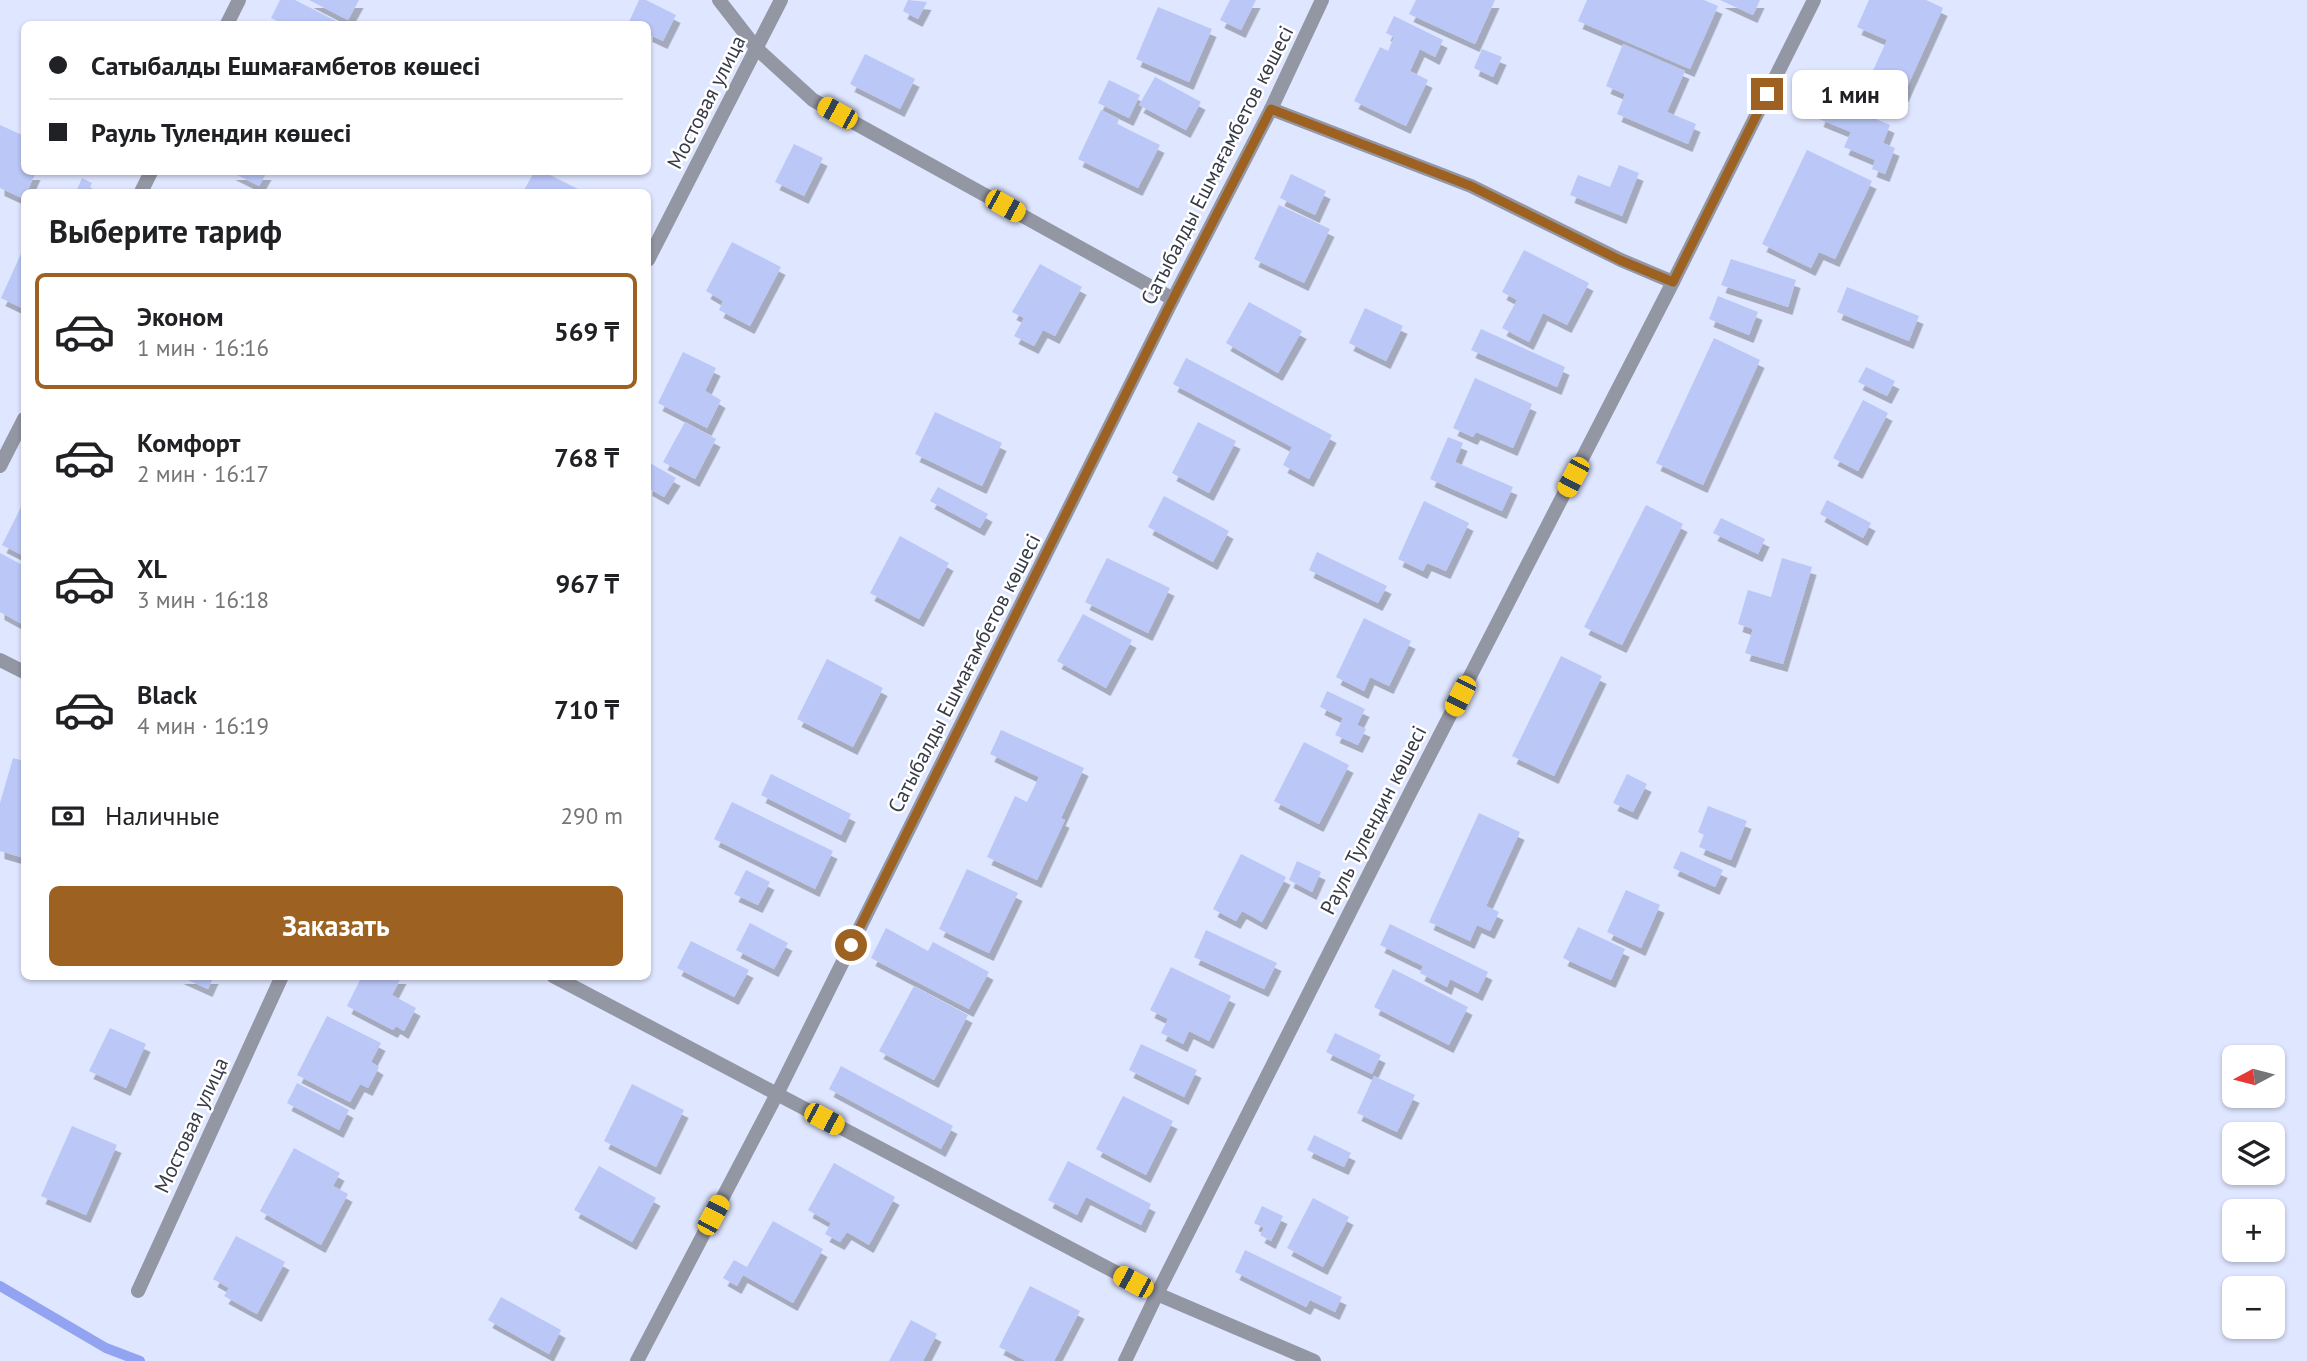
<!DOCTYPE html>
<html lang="ru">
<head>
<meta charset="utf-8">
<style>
  :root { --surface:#fff; --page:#f2f2f2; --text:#202124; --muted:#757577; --line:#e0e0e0; --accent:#9d6222 }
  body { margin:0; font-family:"PT Sans",sans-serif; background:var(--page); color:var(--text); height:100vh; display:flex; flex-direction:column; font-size:26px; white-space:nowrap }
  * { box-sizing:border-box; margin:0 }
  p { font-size:23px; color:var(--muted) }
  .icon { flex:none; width:38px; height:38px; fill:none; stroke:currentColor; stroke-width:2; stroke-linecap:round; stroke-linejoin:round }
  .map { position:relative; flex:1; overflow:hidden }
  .sheet { position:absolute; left:21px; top:189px; width:630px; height:791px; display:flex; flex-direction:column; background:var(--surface); border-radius:10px; box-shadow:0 2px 5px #0004 }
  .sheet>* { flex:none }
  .banner { position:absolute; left:21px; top:21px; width:630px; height:154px; border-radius:10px; box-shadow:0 2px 5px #0004; display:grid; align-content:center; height:154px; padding:0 28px; background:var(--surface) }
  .needle { width:46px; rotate:263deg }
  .controls { position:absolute; left:2222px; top:1045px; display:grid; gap:14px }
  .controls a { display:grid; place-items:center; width:63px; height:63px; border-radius:10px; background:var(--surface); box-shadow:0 2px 5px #0004; font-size:35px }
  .end { position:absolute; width:32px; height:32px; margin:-16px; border:9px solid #9d6222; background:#fff; box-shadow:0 0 0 4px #fff }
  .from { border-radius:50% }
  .bubble { position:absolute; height:49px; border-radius:10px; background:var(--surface); box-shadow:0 2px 5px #0004; font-size:23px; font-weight:600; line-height:49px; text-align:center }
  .car { position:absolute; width:21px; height:42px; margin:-21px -10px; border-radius:9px; box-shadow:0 0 5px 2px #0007; background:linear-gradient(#f5c518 24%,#345 0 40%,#f5c518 0 76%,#345 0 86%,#f5c518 0) }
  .banner b { display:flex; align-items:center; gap:24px; height:66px; font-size:26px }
  .banner b+b { border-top:2px solid var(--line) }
  .banner i { width:18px; height:18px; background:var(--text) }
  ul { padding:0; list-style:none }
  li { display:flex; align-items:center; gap:21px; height:116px; margin:0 14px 10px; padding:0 14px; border:4px solid transparent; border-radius:10px }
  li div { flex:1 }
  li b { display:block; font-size:26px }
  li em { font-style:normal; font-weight:600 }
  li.current { border-color:var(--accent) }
  li>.icon { width:63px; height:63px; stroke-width:1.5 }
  h2 { padding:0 28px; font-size:32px; line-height:84px }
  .pay { display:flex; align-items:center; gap:18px; height:77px; padding:0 28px; font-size:26px }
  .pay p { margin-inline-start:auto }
  .primary-button { display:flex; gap:14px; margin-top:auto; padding:14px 28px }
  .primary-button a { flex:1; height:80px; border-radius:10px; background:var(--accent); color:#fff; font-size:28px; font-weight:600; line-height:80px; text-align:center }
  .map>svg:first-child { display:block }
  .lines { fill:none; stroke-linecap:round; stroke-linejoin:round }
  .stream { stroke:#92a3f1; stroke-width:10 }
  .building { fill:#bac7f7; filter:url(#shadow) }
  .lane { stroke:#9396a3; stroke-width:14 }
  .street { stroke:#9396a3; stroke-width:14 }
  .route { stroke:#9d6222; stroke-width:9 }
  .labels { text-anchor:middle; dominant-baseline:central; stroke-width:5; stroke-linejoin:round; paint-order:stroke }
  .street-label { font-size:21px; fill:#373a47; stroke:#fff }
</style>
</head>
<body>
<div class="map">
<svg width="2307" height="1361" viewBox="0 0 2307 1361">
  <defs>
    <filter id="shadow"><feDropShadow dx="4.5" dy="8" stdDeviation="0" flood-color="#0004"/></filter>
  </defs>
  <rect width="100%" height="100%" fill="#dfe6ff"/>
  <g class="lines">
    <path class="stream" d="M 0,1286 L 106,1348 L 140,1361"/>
  </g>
  <g class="building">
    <path d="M 280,0 L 295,0 L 342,24 L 283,24 L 271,18 Z"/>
    <path d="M 309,0 L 359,0 L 348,20 Z"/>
    <path d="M 639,0 L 646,0 L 676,15 L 663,41 L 648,34 L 648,24 L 628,24 Z"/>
    <path d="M 908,0 L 927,2 L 918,19 L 903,11 Z"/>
    <path d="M 1230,0 L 1256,0 L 1241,30 L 1220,20 Z"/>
    <path d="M 1416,0 L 1495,0 L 1475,44 L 1409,14 Z"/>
    <path d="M 1587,0 L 1704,0 L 1718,6 L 1690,69 L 1578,21 Z"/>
    <path d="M 1720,0 L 1760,0 L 1753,15 Z"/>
    <path d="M 1869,0 L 1926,0 L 1943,8 L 1904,94 L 1869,79 L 1887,40 L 1857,27 Z"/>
    <path d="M 1158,7 L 1212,29 L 1189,82 L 1136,59 Z"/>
    <path d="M 1394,16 L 1443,40 L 1435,57 L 1420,49 L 1410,71 L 1428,80 L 1406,126 L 1354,101 L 1380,47 L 1388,51 L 1394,37 L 1386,33 Z"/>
    <path d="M 1623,44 L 1685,71 L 1667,112 L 1696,124 L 1688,144 L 1617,114 L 1625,94 L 1606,86 Z"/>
    <path d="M 1482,49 L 1502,57 L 1493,77 L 1474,68 Z"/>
    <path d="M 865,54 L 915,79 L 900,109 L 850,84 Z"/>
    <path d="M 1155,77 L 1201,102 L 1186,130 L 1139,105 Z"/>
    <path d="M 1109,80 L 1140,95 L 1129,118 L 1098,103 Z"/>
    <path d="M 1827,98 L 1890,125 L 1883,143 L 1895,148 L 1885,174 L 1872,169 L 1875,160 L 1844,147 L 1851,132 L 1819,119 Z"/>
    <path d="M 1101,110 L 1119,119 L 1117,124 L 1160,145 L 1138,188 L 1078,159 Z"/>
    <path d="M 0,125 L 24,136 L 24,172 L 36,172 L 27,192 L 24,192 L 24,199 L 0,188 Z"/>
    <path d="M 794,144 L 823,158 L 804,196 L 775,182 Z"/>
    <path d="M 1807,150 L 1872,181 L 1835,259 L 1819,252 L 1811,268 L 1762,244 Z"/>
    <path d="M 1619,165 L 1639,173 L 1622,216 L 1570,195 L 1578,175 L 1610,187 Z"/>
    <path d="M 231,172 L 267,172 L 259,186 Z"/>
    <path d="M 534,172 L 544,172 L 584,192 L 523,192 Z"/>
    <path d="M 1291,174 L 1326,191 L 1315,215 L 1280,198 Z"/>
    <path d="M 82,178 L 92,183 L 88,192 L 76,192 Z"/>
    <path d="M 1279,205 L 1330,229 L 1304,283 L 1254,259 Z"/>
    <path d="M 732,242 L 781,267 L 750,326 L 719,310 L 723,301 L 706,291 Z"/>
    <path d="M 24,247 L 24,309 L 1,298 Z"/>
    <path d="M 1524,250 L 1589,283 L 1567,325 L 1543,313 L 1529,342 L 1502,328 L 1517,300 L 1502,292 Z"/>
    <path d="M 1731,259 L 1796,280 L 1788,307 L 1721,285 Z"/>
    <path d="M 1040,264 L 1082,287 L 1055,336 L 1043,330 L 1034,346 L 1014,336 L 1024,318 L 1012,312 Z"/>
    <path d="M 1847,287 L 1919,316 L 1909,341 L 1837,312 Z"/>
    <path d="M 1718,296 L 1758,312 L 1749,335 L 1709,319 Z"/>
    <path d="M 1249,302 L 1302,331 L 1278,373 L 1226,343 Z"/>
    <path d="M 1365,308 L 1403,326 L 1386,361 L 1349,343 Z"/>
    <path d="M 1481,329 L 1565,367 L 1557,387 L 1471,350 Z"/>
    <path d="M 1714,338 L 1760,360 L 1703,485 L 1656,463 Z"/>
    <path d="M 683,352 L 716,368 L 705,391 L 721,400 L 707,428 L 658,403 Z"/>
    <path d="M 1186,358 L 1332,435 L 1309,479 L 1283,465 L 1292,447 L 1173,384 Z"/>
    <path d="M 1866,367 L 1895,381 L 1887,396 L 1858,382 Z"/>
    <path d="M 1475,378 L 1532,404 L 1513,448 L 1476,432 L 1473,437 L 1453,428 Z"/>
    <path d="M 1863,400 L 1888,413 L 1858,471 L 1833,458 Z"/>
    <path d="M 935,412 L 1002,443 L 982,486 L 915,454 Z"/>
    <path d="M 685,422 L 716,439 L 695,479 L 663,462 Z"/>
    <path d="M 1198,422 L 1236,441 L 1209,493 L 1172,473 Z"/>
    <path d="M 1448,437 L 1463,443 L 1455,462 L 1513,487 L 1502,511 L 1430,479 Z"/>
    <path d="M 648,462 L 676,478 L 664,497 L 648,488 Z"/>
    <path d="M 938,487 L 988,514 L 980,528 L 930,501 Z"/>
    <path d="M 1164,496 L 1229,531 L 1213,562 L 1148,527 Z"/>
    <path d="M 1827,500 L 1871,523 L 1863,538 L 1820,514 Z"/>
    <path d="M 24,501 L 24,556 L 2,545 Z"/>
    <path d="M 1424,501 L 1469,523 L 1446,571 L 1427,563 L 1423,571 L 1398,559 Z"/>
    <path d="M 1646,505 L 1683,524 L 1622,645 L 1584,627 Z"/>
    <path d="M 1721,518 L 1765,539 L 1758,554 L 1713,533 Z"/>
    <path d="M 900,536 L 949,563 L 919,619 L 870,593 Z"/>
    <path d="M 1317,552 L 1387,586 L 1378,603 L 1309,570 Z"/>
    <path d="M 0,553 L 24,566 L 24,619 L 22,624 L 0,612 Z"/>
    <path d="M 1107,558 L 1170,588 L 1148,633 L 1085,602 Z"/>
    <path d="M 1782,558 L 1812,567 L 1783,664 L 1745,653 L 1753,629 L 1738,624 L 1748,590 L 1771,597 Z"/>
    <path d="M 1083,614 L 1132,640 L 1106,688 L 1057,661 Z"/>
    <path d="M 1364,618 L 1411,641 L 1389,686 L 1370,677 L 1364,691 L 1336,677 Z"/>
    <path d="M 1561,656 L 1602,676 L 1554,776 L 1512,756 Z"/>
    <path d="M 827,659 L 883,688 L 853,747 L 797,719 Z"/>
    <path d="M 1327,691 L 1365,709 L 1357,725 L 1366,729 L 1358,745 L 1335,735 L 1343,718 L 1320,707 Z"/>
    <path d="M 1001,730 L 1084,768 L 1061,818 L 1065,820 L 1037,880 L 987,857 L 1015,796 L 1027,802 L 1039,777 L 990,754 Z"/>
    <path d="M 1304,742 L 1349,765 L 1319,824 L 1274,801 Z"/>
    <path d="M 13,758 L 24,761 L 24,858 L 0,851 L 0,803 Z"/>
    <path d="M 771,774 L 851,814 L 841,835 L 761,795 Z"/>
    <path d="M 1627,774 L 1647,784 L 1633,812 L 1613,803 Z"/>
    <path d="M 732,802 L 833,851 L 815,889 L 714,839 Z"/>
    <path d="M 1708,806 L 1747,821 L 1731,860 L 1699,847 L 1704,835 L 1698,832 Z"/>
    <path d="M 1479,813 L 1520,832 L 1486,906 L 1499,912 L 1490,931 L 1477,925 L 1470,941 L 1429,922 Z"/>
    <path d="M 1681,851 L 1723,870 L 1715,887 L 1673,868 Z"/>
    <path d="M 1241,854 L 1286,877 L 1262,922 L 1242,911 L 1236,921 L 1213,909 Z"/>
    <path d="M 1297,861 L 1321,872 L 1312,892 L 1289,880 Z"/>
    <path d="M 967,869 L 1018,893 L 989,953 L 939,929 Z"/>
    <path d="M 746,870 L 770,882 L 758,905 L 734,894 Z"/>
    <path d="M 1626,890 L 1660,905 L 1641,948 L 1607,932 Z"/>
    <path d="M 750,923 L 788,943 L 774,969 L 736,950 Z"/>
    <path d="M 1390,924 L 1488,972 L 1478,993 L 1450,979 L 1447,987 L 1420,973 L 1423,966 L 1380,945 Z"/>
    <path d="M 1578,927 L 1625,949 L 1611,980 L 1563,958 Z"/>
    <path d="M 886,928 L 928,951 L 933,942 L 989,972 L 969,1009 L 871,958 Z"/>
    <path d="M 1206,930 L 1277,963 L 1264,989 L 1194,957 Z"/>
    <path d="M 691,941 L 749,970 L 734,997 L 677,968 Z"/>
    <path d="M 1171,967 L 1231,996 L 1209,1041 L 1189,1031 L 1183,1044 L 1161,1033 L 1168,1019 L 1150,1010 Z"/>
    <path d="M 1393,969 L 1468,1007 L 1449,1045 L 1374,1007 Z"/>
    <path d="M 179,976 L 214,976 L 208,989 Z"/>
    <path d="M 362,976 L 402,976 L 392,995 L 416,1008 L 404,1031 L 396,1026 L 393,1030 L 347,1006 Z"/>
    <path d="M 914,986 L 968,1015 L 934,1080 L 879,1051 Z"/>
    <path d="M 327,1016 L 381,1043 L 371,1062 L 379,1067 L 368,1088 L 360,1084 L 350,1102 L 297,1075 Z"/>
    <path d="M 110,1028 L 146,1044 L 126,1088 L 89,1071 Z"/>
    <path d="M 1335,1033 L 1381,1055 L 1372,1074 L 1326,1052 Z"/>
    <path d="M 1141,1044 L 1197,1070 L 1184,1097 L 1129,1070 Z"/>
    <path d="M 841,1066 L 953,1126 L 941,1149 L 829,1089 Z"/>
    <path d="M 1374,1076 L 1415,1095 L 1397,1132 L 1357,1113 Z"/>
    <path d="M 297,1083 L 349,1110 L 339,1130 L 287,1103 Z"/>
    <path d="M 632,1084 L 684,1110 L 656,1167 L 604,1141 Z"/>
    <path d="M 1123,1096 L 1173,1121 L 1146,1175 L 1096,1149 Z"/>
    <path d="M 72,1126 L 117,1145 L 86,1215 L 41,1196 Z"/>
    <path d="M 1314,1135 L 1351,1153 L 1344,1167 L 1307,1150 Z"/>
    <path d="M 294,1148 L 340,1173 L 333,1186 L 348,1194 L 321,1245 L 260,1211 Z"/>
    <path d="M 1068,1161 L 1151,1204 L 1141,1225 L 1086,1197 L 1077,1215 L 1048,1200 Z"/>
    <path d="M 834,1163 L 895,1197 L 869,1245 L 847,1232 L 840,1242 L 825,1234 L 831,1223 L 808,1210 Z"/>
    <path d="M 599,1166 L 656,1198 L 632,1242 L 574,1210 Z"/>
    <path d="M 1313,1198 L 1349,1217 L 1323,1267 L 1287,1248 Z"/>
    <path d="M 1262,1206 L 1283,1216 L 1271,1241 L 1260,1235 L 1264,1228 L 1254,1223 Z"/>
    <path d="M 773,1221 L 823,1249 L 793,1303 L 743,1275 L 737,1286 L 723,1278 L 734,1260 L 747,1267 Z"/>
    <path d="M 236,1236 L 285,1262 L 257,1314 L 224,1296 L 229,1288 L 213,1279 Z"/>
    <path d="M 1245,1250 L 1342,1297 L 1335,1312 L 1310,1300 L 1306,1307 L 1235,1272 Z"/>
    <path d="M 1030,1286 L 1080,1311 L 1054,1361 L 1026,1361 L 999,1347 Z"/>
    <path d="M 501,1297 L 561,1330 L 549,1354 L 488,1320 Z"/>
    <path d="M 911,1320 L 937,1334 L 923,1361 L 889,1361 Z"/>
  </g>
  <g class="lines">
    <path class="lane" d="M 1271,109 L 1471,186 L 1621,260 L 1673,282"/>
    <g class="street">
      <path d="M 719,0 L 757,49 L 813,100 L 1173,299"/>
      <path d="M 227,24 L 239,0"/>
      <path d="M 141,192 L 151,172"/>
      <path d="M 648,260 L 781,0"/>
      <path d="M 0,466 L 24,419"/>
      <path d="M 0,660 L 24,672"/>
      <path d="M 553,976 L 1157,1294 L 1314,1361"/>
      <path d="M 138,1291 L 282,976"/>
      <path d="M 637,1361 L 777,1094 L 1173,299 L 1271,109 L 1322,0"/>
      <path d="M 1125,1361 L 1157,1294 L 1410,793 L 1673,282 L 1814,0"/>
    </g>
  </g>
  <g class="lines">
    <path class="route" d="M 851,945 L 1173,299 L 1271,109 L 1471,186 L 1620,260 L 1673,282 L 1767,94"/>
  </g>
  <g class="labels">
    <g class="street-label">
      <text transform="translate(706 102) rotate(-63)">Мостовая улица</text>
      <text transform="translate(1217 165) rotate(-63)">Сатыбалды Ешмағамбетов көшесі</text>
      <text transform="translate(964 673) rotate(-63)">Сатыбалды Ешмағамбетов көшесі</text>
      <text transform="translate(1373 820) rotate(-63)">Рауль Тулендин көшесі</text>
      <text transform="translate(191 1125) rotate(-65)">Мостовая улица</text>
    </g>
  </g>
</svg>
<div class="controls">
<a><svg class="needle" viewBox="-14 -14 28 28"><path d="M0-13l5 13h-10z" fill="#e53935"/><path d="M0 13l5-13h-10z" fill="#757577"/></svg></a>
<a><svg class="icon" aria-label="layers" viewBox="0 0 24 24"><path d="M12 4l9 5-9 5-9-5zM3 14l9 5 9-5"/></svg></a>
<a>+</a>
<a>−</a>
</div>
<i class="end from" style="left:851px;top:945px"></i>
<i class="end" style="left:1767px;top:94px"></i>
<div class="bubble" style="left:1792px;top:70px;width:116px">1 мин</div>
<i class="car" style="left:837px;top:113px;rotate:299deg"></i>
<i class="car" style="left:1005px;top:206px;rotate:119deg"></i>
<i class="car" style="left:1573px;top:477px;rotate:208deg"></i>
<i class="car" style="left:1460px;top:696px;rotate:207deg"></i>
<i class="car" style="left:824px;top:1119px;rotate:118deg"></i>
<i class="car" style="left:713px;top:1215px;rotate:28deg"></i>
<i class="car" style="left:1133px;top:1282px;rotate:298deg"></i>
<div class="banner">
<b><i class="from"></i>Сатыбалды Ешмағамбетов көшесі</b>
<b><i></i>Рауль Тулендин көшесі</b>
</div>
<section class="sheet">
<h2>Выберите тариф</h2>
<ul>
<li class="current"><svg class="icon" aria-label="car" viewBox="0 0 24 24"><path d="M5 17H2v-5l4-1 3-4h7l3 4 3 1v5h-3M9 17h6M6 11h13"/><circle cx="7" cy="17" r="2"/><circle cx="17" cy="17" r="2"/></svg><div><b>Эконом</b><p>1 мин · 16:16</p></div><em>569 ₸</em></li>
<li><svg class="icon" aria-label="car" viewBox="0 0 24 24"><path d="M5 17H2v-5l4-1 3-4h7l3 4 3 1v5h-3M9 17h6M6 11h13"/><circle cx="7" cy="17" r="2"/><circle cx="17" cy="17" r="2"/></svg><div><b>Комфорт</b><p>2 мин · 16:17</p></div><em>768 ₸</em></li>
<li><svg class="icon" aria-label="car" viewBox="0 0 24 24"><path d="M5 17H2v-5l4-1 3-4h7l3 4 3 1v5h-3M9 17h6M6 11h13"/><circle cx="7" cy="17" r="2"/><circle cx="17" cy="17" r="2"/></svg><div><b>XL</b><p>3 мин · 16:18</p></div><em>967 ₸</em></li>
<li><svg class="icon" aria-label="car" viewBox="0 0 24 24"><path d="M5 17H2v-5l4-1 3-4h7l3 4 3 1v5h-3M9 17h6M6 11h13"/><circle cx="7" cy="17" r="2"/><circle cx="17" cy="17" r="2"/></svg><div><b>Black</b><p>4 мин · 16:19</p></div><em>710 ₸</em></li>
</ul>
<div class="pay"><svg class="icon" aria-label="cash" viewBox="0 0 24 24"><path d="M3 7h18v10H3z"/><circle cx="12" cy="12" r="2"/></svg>Наличные<p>290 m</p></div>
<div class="primary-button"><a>Заказать</a></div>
</section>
</div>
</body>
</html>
